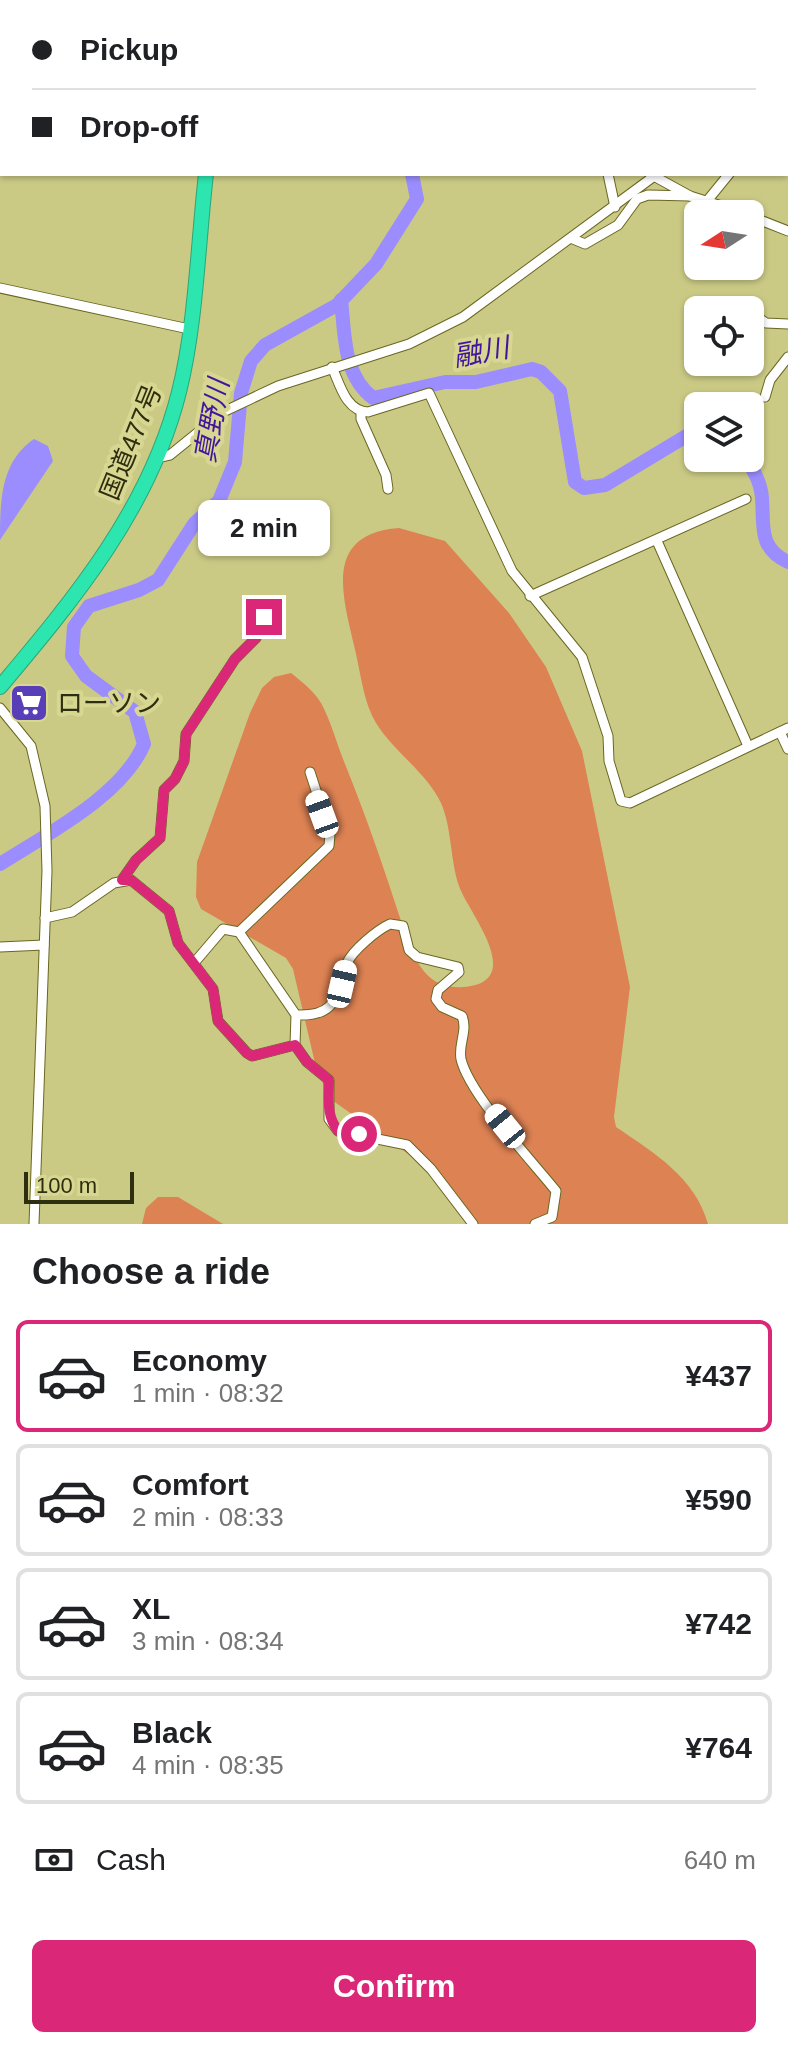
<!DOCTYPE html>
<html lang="en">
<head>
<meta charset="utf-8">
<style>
  :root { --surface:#fff; --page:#f6f6f6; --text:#202124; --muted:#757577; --line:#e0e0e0; --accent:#db2777 }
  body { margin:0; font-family:Helvetica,"Noto Sans JP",sans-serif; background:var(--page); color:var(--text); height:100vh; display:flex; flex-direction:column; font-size:30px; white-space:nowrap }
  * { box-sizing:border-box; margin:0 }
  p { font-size:26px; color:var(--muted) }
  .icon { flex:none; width:44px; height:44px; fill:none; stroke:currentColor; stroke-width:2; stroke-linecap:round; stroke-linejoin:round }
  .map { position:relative; height:1224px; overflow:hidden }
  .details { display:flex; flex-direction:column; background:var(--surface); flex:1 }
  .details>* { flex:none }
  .banner { position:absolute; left:0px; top:0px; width:788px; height:176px; box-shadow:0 2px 6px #0004; display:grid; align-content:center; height:176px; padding:0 32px; background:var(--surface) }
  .needle { width:52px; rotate:258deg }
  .fabs { position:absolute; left:684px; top:200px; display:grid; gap:16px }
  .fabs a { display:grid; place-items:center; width:80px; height:80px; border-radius:12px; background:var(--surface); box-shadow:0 2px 6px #0004; font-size:40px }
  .scale { position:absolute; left:24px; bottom:20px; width:110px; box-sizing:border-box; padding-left:8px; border:4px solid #2e2e11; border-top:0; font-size:22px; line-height:28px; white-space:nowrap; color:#2e2e11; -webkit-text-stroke:6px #d8d791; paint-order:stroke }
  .end { position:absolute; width:36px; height:36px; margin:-18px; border:10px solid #db2777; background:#fff; box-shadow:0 0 0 4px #fff }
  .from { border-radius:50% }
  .bubble { position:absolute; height:56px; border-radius:12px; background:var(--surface); box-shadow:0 2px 6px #0004; font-size:26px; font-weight:700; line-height:56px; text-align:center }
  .car { position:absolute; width:24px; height:48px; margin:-24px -12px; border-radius:10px; box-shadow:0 0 6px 2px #0007; background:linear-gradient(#fff 24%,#345 0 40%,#fff 0 76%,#345 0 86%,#fff 0) }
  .banner b { display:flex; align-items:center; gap:28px; height:76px; font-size:30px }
  .banner b+b { border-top:2px solid var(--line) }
  .banner i { width:20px; height:20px; background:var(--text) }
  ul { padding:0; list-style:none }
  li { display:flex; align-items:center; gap:24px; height:112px; margin:0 16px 12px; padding:0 16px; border:4px solid var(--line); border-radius:12px }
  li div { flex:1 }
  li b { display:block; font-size:30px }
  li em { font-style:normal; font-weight:700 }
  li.on { border-color:var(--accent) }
  li>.icon { width:72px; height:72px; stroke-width:1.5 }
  h2 { padding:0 32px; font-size:36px; line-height:96px }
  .pay { display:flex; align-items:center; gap:20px; height:88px; padding:0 32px; font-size:30px }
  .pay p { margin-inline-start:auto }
  .button { display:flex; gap:16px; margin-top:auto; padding:16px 32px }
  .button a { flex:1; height:92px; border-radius:12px; background:var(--accent); color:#fff; font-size:32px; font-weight:700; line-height:92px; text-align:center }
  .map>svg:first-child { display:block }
  .green { fill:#dd8253 }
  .water { fill:#9b8dfe }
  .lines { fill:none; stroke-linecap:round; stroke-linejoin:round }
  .river { stroke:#9b8dfe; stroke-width:14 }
  .minor-casing { stroke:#696722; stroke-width:11 }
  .highway-casing { stroke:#2da578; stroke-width:16 }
  .minor { stroke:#fff; stroke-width:9 }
  .highway { stroke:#2ce5af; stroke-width:14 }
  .route { stroke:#db2777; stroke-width:10 }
  .labels { text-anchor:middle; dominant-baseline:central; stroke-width:8; stroke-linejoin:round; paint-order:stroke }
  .street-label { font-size:26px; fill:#2e2e11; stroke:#d8d791 }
  .poi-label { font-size:26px; fill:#2e2e11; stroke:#d8d791; text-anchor:start }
  .water-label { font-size:28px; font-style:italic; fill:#42169c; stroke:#d8d791 }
</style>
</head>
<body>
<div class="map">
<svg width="788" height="1224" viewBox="0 0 788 1224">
  <rect width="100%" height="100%" fill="#cbca85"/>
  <g class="green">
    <path d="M 399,528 L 445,541 L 509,613 L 546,667 L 582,751 L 630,987 L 614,1117 L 616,1127 C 654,1153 695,1177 708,1224 L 477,1224 L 458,1197 L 428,1168 L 329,1098 L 315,1063 L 293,969 L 286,958 L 201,909 L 196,897 L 197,862 L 250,713 L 262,688 L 274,677 L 291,673 C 302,682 313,690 321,703 C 330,719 336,741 343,759 C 365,813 384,868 402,924 C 413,955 423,990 463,987 C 529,982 467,911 459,886 C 450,860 452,828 441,803 C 427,773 394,752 376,723 C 364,703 361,676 356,654 C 344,600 320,534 399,528 Z"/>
    <path d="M 158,1197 L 178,1197 L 223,1224 L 142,1224 L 146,1208 Z"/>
  </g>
  <path class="water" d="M 34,439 L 48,446 L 53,461 L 0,540 C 0,502 0,462 34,439 Z"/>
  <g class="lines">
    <g class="river">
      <path d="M 308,0 L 309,2"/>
      <path d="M 341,300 C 345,335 343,375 373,398 L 445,382 L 476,382 L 532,369 L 541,372 L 560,391 L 575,482 L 584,488 L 605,485 L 698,429"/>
      <path d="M 746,458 C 754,471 761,483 762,498 C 764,526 758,548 788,562"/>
      <path d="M 0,864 C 47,834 122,796 144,744 L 135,712 L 86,676 L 72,656 L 74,627 L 89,606 L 139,590 L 158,580 L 194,524 L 219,501 L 235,462 L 241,393 L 251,361 L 265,345 L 337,305 L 376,264 L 417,199 L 412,174"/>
    </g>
    <defs>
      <g id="minor">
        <path d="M 555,0 L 557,2"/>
        <path d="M 565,0 L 575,2"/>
        <path d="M 646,1 L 649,0"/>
        <path d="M 376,2 L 377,0"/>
        <path d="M 403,2 L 404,0"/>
        <path d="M 603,2 L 607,0"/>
        <path d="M 786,115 L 788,114"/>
        <path d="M 786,161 L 788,163"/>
        <path d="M 608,174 L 615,207"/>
        <path d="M 650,174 L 690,196 L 747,214"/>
        <path d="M 707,201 L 729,174"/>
        <path d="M 750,216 L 788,231"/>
        <path d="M 573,239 L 585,244 L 618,225 L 637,199 L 648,195 L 690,196"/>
        <path d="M 0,288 L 189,329"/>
        <path d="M 729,310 L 747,310"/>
        <path d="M 750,312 L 766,323 L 788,324"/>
        <path d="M 332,367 C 340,385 346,411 368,412 L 429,393 L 512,571 L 582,657 L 608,736 L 609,761 L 621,801 L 630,803 L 788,728"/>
        <path d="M 765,397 L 770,380 L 788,357"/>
        <path d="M 361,412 L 361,419 L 386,475 L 388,489"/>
        <path d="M 156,458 L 170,455 L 223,412 L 278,386 L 409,344 L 463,317 L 653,177"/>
        <path d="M 657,541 L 748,746"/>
        <path d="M 530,596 L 746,499"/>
        <path d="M 0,708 L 31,746 L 45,806 L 47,871 L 34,1224"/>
        <path d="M 780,732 L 788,749"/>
        <path d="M 122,880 L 136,860 L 160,838 L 164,790 L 175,779 L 184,761 L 186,734 L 235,659 L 256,638 L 264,617"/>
        <path d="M 45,918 L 72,912 L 114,883 L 131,880 L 169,911 L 178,943 L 213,989 L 218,1021 L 247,1053 L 252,1056 L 295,1045"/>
        <path d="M 239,932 L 329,846 L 330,834 L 310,772"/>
        <path d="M 0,947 L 44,945"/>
        <path d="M 194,963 L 223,929 L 239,932 L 296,1015 L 295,1045 L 307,1062 L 329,1080 L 329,1119 L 338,1131 L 407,1145 L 431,1169 L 473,1224"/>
        <path d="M 296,1015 C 340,1017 335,993 347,963 C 353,950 377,930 390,924 L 403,926 L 409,950 L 417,957 L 458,967 L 459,972 L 438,990 L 436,999 L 442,1007 L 462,1016 C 468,1031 458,1044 461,1059 C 469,1094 532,1161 556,1191 L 552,1217 L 535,1224"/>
      </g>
      <g id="highway">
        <path d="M 227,2 L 227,0"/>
        <path d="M 0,687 C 75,598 150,508 179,392 C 196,325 198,243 206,174"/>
      </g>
    </defs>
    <use href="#minor" class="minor-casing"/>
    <use href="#highway" class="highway-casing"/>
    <use href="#minor" class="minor"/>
    <use href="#highway" class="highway"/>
  </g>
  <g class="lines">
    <path class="route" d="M 264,617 L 256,638 L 235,659 L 186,734 L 184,761 L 175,779 L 164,790 L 160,838 L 136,860 L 122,880 L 131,880 L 169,911 L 178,943 L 213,989 L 218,1021 L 247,1053 L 252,1056 L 295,1045 L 307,1062 L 329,1080 C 329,1099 326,1115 338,1131 L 359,1134"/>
  </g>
  <defs>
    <symbol id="supermarket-square" viewBox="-11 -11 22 22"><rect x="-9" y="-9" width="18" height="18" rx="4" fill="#593fb7" stroke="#d8d791"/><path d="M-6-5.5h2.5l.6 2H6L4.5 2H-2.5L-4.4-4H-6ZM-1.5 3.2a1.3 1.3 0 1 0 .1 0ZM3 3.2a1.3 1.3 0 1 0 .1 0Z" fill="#fff"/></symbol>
  </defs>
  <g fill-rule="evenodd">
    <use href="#supermarket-square" x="7" y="681" width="44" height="44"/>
  </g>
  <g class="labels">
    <g class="street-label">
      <text transform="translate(131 442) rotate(-68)">国道477号</text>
    </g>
    <g class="poi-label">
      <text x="57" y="703">ローソン</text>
    </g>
    <g class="water-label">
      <text transform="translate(481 352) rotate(-10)">融川</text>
      <text transform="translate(212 421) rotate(-80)">真野川</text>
    </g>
  </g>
</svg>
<div class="fabs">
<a><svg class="needle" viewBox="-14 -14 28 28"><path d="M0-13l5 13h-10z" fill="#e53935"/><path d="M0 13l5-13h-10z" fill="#757577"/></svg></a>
<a><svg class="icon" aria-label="locate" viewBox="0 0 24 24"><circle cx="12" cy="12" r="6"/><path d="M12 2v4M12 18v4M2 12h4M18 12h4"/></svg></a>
<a><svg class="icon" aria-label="layers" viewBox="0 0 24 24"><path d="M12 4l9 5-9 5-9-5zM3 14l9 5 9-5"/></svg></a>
</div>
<div class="scale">100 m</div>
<i class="end from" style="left:359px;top:1134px"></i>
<i class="end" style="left:264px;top:617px"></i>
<div class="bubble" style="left:198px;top:500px;width:132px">2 min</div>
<i class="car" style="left:322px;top:814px;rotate:340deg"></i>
<i class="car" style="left:342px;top:984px;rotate:13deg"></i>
<i class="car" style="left:505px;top:1126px;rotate:321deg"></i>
<div class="banner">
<b><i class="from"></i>Pickup</b>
<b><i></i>Drop-off</b>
</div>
</div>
<section class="details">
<h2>Choose a ride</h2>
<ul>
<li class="on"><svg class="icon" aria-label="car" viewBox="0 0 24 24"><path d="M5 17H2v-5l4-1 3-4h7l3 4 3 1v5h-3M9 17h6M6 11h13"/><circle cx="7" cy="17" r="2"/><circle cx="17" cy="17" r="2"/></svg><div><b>Economy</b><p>1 min · 08:32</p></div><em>¥437</em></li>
<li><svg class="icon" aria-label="car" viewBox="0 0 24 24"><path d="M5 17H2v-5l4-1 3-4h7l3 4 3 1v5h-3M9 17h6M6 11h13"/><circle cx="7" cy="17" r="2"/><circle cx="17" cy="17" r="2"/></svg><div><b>Comfort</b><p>2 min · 08:33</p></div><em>¥590</em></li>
<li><svg class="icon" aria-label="car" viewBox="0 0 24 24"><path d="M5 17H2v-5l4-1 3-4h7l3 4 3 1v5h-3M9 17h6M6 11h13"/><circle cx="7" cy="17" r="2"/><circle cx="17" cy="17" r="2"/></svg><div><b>XL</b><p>3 min · 08:34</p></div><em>¥742</em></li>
<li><svg class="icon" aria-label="car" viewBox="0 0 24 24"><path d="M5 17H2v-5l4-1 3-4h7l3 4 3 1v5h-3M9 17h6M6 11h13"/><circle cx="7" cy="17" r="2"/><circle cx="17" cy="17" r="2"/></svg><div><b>Black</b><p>4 min · 08:35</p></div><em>¥764</em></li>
</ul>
<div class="pay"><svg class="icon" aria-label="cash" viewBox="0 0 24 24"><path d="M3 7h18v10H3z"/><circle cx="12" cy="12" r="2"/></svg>Cash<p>640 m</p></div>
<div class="button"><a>Confirm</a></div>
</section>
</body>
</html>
